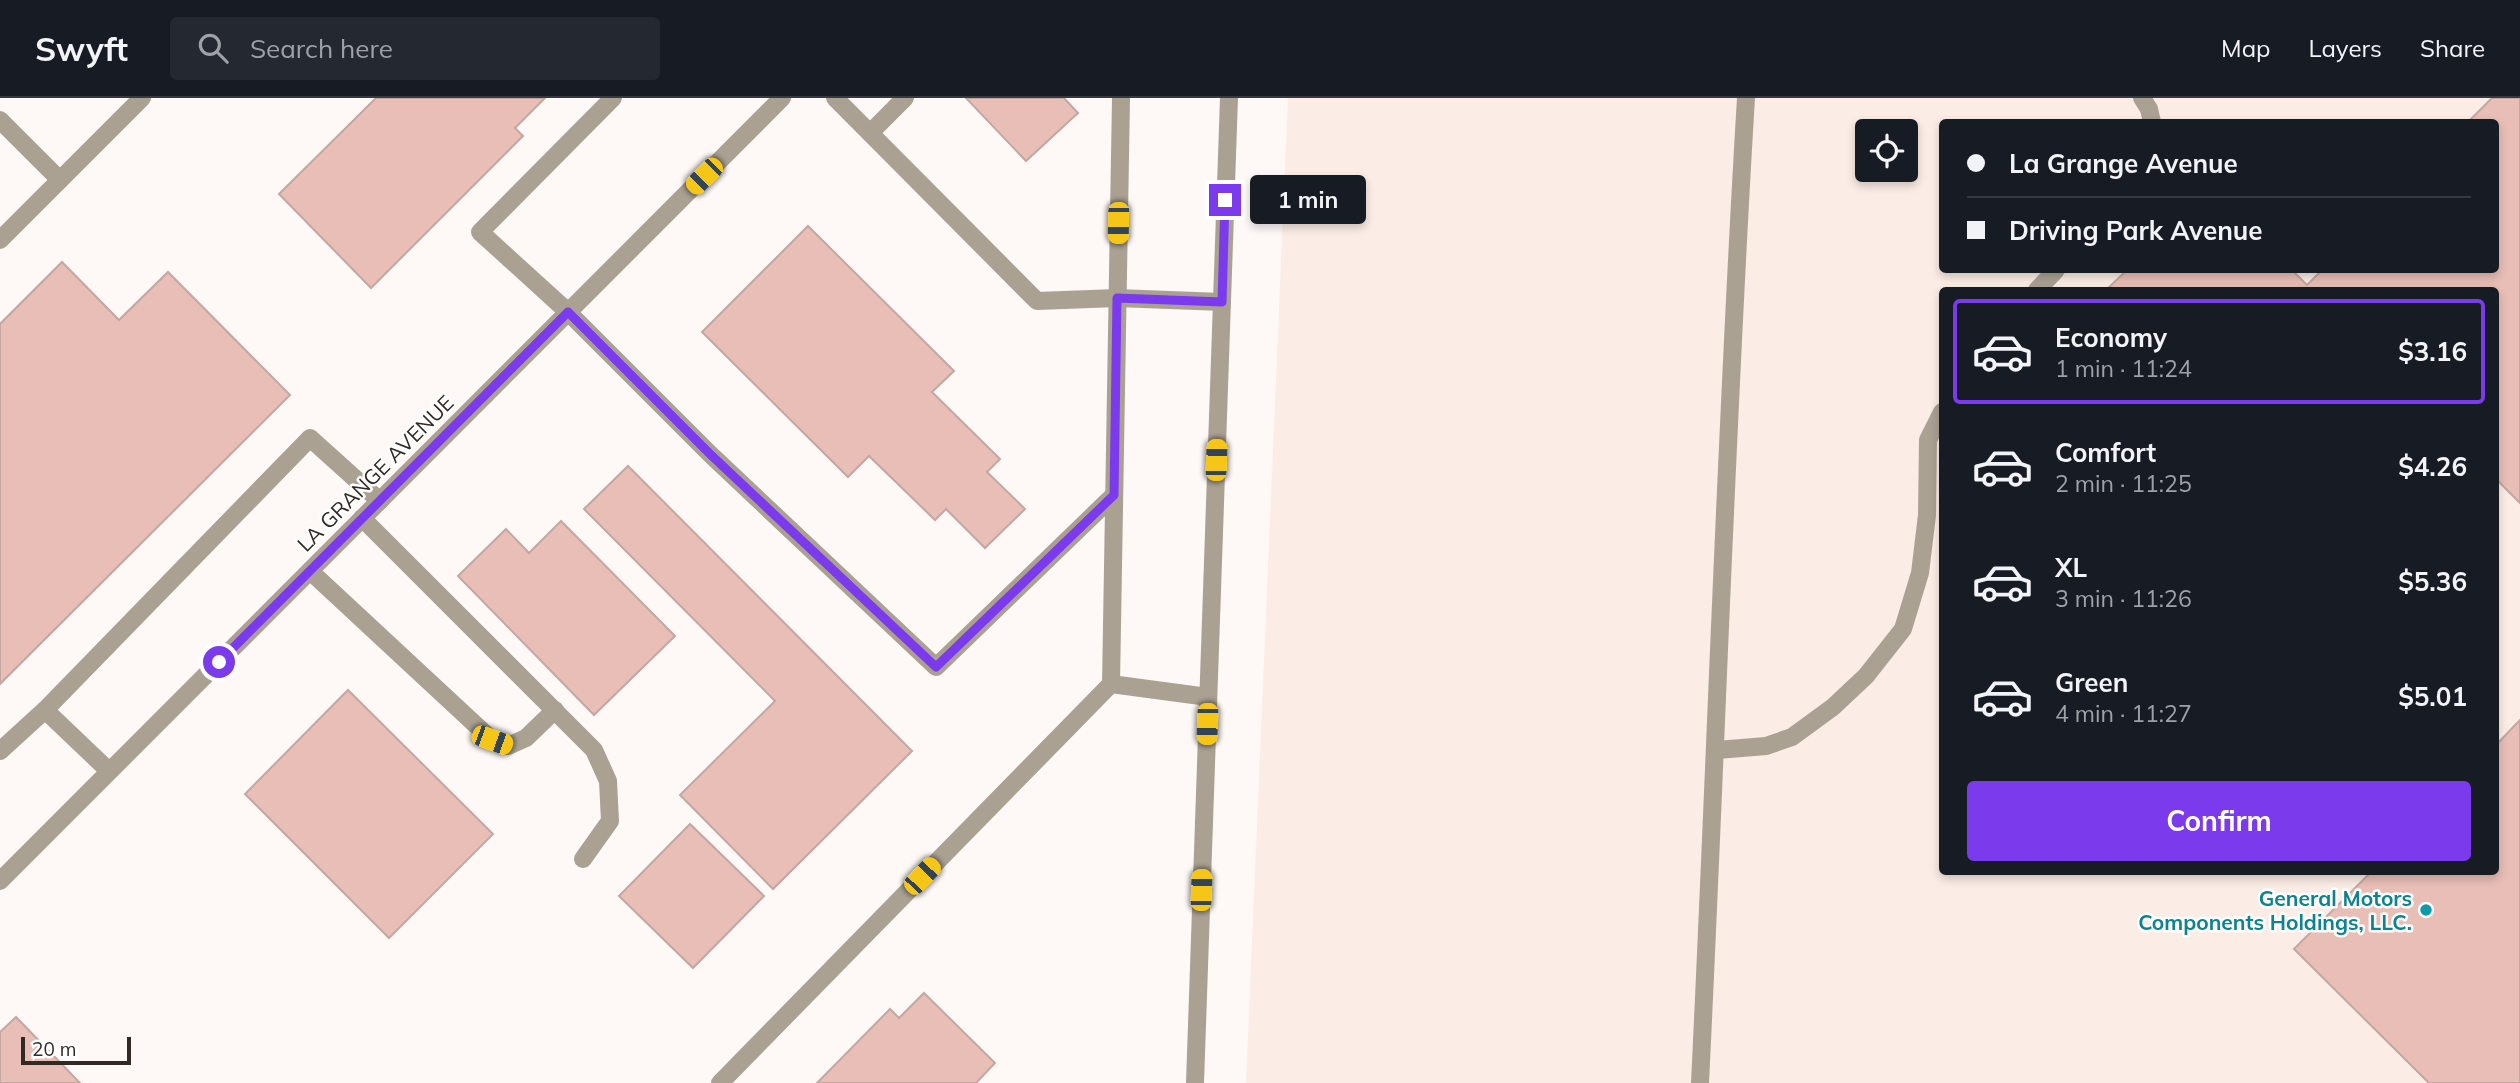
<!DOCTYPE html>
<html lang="en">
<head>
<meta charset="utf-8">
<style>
  :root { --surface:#171b24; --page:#242831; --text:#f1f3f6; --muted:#9ea1a6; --line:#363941; --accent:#7c3aed }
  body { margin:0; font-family:Mulish,sans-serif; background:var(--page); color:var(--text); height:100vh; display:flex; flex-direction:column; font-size:26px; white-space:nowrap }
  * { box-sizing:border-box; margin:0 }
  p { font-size:23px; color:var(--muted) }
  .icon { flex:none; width:38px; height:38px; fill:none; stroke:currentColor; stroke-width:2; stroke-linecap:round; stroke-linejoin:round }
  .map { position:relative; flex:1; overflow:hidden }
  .side { position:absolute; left:1939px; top:189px; width:560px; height:588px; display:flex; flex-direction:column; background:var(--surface); border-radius:7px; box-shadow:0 4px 10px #0003 }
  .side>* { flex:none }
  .hud { position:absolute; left:1939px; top:21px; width:560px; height:154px; border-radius:7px; box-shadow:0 4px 10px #0003; display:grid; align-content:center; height:154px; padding:0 28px; background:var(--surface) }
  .buttons { position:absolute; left:1855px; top:21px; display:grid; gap:14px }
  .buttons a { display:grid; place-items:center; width:63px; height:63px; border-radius:7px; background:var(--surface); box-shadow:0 4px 10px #0003; font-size:35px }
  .scale { position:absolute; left:21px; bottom:18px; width:110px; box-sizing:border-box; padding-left:7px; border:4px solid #332924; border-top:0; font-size:19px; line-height:24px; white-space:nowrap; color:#332924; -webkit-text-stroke:5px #fff; paint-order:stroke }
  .end { position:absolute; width:32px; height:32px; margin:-16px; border:9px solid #7c3aed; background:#fff; box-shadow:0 0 0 4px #fff }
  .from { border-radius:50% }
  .bubble { position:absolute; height:49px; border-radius:7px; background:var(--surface); box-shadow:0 4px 10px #0003; font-size:23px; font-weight:700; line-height:49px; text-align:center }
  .car { position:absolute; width:21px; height:42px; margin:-21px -10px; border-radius:9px; box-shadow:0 0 5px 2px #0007; background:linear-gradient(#f5c518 24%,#345 0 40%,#f5c518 0 76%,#345 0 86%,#f5c518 0) }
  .hud b { display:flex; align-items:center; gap:24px; height:66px; font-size:26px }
  .hud b+b { border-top:2px solid var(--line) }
  .hud i { width:18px; height:18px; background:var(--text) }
  ul { padding:12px 0 0; list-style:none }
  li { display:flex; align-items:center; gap:21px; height:105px; margin:0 14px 10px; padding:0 14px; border:4px solid transparent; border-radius:7px }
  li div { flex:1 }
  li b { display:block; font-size:26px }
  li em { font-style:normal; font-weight:700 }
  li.selected { border-color:var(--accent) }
  li>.icon { width:63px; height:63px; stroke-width:1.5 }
  .button { display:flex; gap:14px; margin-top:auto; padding:14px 28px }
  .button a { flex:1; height:80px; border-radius:7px; background:var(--accent); color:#fff; font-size:28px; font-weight:700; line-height:80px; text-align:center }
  header { display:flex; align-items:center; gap:42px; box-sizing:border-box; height:98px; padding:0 35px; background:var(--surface); border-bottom:2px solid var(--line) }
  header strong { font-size:33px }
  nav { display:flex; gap:38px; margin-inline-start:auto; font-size:24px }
  .search { width:490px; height:63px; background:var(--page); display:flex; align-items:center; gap:18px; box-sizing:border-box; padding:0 24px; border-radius:7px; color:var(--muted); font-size:26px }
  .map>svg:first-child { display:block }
  .built { fill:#fbece5; fill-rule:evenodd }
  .building { fill:#e8beb6; stroke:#c4a7a1; stroke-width:2 }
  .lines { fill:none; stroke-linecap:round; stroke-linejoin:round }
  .service { stroke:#aaa193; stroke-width:18 }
  .minor { stroke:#aaa193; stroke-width:18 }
  .tertiary { stroke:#aaa193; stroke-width:18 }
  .route { stroke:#7c3aed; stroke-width:9 }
  .culture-dot { fill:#0f9aa8; stroke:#fff; stroke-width:2.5 }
  .labels { text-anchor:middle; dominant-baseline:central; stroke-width:5; stroke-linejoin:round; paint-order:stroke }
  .street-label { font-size:21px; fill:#332924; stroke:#fff }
  .culture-label { font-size:21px; font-weight:bold; fill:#0d838f; stroke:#fff; text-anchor:end }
</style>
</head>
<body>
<header>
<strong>Swyft</strong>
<div class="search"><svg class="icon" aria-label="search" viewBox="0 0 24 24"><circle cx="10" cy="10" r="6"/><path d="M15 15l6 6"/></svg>Search here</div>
<nav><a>Map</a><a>Layers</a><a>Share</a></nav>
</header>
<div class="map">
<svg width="2520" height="985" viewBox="0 0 2520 985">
  <rect width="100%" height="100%" fill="#fef9f6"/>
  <path class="built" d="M 1288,0 L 2520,0 L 2520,985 L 1246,985 ZM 1942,24 L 2496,24 L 2496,172 L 1942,172 ZM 1867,33 L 1906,33 L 1906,72 L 1867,72 ZM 1942,192 L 2496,192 L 2496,774 L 1942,774 Z"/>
  <g class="building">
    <path d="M 376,0 L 545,0 L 515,30 L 523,38 L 371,190 L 279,96 Z"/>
    <path d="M 966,0 L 1064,0 L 1078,15 L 1026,63 Z"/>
    <path d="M 2492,0 L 2520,0 L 2520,405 L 2496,381 L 2496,192 L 2106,192 L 2127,172 L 2292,172 L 2307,187 L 2322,172 L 2496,172 L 2496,24 L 2468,24 Z"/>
    <path d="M 808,128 L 954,273 L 932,294 L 1000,361 L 987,374 L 1025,411 L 985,450 L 946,411 L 935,422 L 869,358 L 848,379 L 702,234 Z"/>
    <path d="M 62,164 L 119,222 L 168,174 L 290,297 L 0,586 L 0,226 Z"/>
    <path d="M 628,368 L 912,653 L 773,791 L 680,697 L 775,603 L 584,411 Z"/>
    <path d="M 561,423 L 675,538 L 594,617 L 458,478 L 506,431 L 529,455 Z"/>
    <path d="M 348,592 L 493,736 L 389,840 L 245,696 Z"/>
    <path d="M 2520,622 L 2520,985 L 2429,985 L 2294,851 L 2371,774 L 2496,774 L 2496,647 Z"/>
    <path d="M 690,726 L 764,798 L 693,870 L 619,798 Z"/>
    <path d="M 924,895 L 995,965 L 976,985 L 817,985 L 890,911 L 899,920 Z"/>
    <path d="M 16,919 L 80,985 L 0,985 L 0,934 Z"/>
  </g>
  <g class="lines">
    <g class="service">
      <path d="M 613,0 L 480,134 L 568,214 L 710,356 L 936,569 L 1114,397"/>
      <path d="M 835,0 L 1037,203 L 1117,200 L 1222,204"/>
      <path d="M 2142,0 L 2149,11 L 2152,24"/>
      <path d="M 0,22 L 60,82"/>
      <path d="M 870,35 L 905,0"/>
      <path d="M 2037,192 L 2056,172"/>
      <path d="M 362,420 L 594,652 L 608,683 L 610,723 L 583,761"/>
      <path d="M 310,473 L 492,642 L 508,648 L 526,640 L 555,612"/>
      <path d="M 1111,586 L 1208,599"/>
      <path d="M 45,612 L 310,340 L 380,403"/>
      <path d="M 1717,652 L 1766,648 L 1792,639 L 1833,609 L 1866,578 L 1903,531 L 1920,475 L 1927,417 L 1928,342 L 1942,314"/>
      <path d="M 0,653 L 45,612 L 109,673"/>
      <path d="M 720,985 L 1111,586 L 1121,0"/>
      <path d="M 1700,985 C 1716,657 1726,328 1746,0"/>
    </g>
    <path class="minor" d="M 0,142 L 142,0"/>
    <g class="tertiary">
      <path d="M 0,783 L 782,0"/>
      <path d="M 1195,985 L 1229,0"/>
    </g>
  </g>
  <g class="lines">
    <path class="route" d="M 219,564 L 568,214 L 710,356 L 936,569 L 1114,397 L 1117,200 L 1222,204 L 1225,102"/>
  </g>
  <circle class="culture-dot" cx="2426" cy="812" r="7"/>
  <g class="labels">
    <g class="street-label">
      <text transform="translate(375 375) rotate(-45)">LA GRANGE AVENUE</text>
    </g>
    <g class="culture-label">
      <text x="2412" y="800">General Motors<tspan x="2412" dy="24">Components Holdings, LLC.</tspan></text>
    </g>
  </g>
</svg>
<div class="buttons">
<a><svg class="icon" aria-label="locate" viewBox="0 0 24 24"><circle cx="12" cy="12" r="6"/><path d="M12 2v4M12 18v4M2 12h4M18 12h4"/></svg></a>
</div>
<div class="scale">20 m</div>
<i class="end from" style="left:219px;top:564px"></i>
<i class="end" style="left:1225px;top:102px"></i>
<div class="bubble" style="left:1250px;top:77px;width:116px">1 min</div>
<i class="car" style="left:704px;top:78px;rotate:225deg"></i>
<i class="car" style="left:1118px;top:125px;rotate:181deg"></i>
<i class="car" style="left:1216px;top:362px;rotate:2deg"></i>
<i class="car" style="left:1207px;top:626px;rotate:182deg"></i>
<i class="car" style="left:492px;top:642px;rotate:110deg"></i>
<i class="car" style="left:922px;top:778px;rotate:44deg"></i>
<i class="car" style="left:1201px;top:792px;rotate:2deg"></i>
<div class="hud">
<b><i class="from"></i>La Grange Avenue</b>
<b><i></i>Driving Park Avenue</b>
</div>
<section class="side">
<ul>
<li class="selected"><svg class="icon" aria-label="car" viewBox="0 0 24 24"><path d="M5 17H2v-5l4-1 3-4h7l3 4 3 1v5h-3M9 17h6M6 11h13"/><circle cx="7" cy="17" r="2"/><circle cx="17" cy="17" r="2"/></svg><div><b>Economy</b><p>1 min · 11:24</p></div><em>$3.16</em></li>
<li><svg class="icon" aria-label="car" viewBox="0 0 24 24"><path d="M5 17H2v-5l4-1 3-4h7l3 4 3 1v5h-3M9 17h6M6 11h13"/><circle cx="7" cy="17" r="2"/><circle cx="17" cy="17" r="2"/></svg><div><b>Comfort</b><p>2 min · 11:25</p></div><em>$4.26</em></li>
<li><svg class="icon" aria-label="car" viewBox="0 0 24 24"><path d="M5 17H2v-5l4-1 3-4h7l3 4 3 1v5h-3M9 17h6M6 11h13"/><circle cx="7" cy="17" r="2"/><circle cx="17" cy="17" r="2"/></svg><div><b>XL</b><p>3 min · 11:26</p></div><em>$5.36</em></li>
<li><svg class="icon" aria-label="car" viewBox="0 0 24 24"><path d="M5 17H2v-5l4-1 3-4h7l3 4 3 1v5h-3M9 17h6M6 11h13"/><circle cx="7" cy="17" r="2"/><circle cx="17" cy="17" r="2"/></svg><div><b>Green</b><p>4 min · 11:27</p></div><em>$5.01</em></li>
</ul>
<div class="button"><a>Confirm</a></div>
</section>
</div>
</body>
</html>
